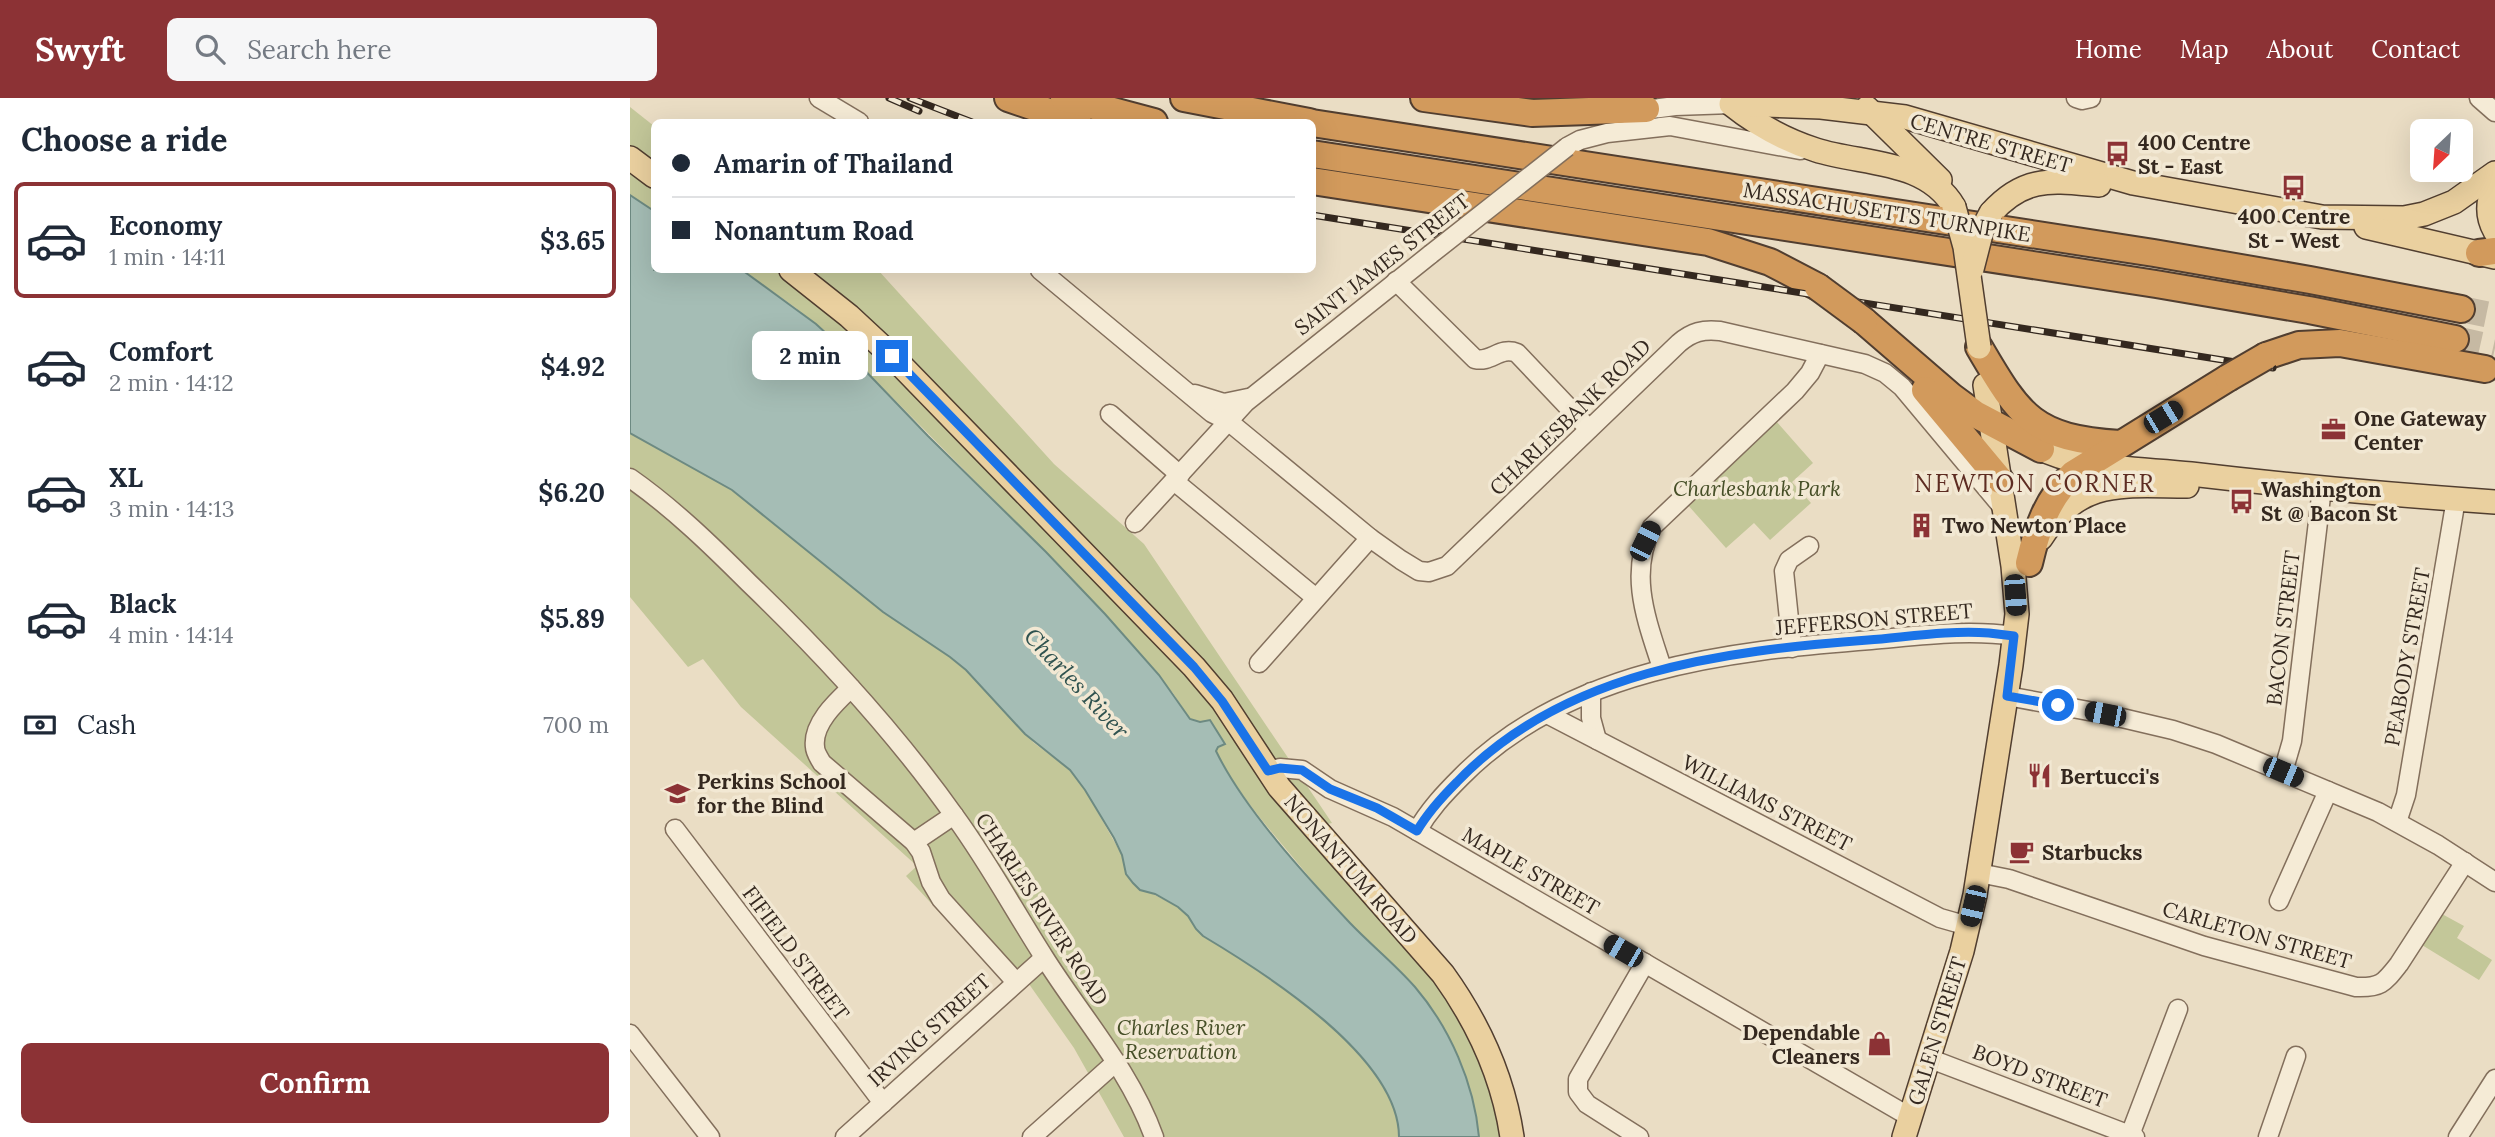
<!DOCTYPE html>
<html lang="en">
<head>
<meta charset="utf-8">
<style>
  :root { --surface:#fff; --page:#f6f6f7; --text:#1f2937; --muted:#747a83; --line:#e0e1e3; --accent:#8c3235 }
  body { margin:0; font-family:Lora,serif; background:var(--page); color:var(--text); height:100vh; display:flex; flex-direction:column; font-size:26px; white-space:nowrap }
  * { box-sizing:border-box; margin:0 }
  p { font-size:23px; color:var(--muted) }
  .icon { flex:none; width:38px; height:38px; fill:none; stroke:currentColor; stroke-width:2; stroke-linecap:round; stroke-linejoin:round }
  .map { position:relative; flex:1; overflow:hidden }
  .drawer { display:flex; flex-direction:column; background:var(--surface); width:630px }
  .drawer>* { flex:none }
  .hud { position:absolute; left:21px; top:21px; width:665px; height:154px; border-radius:10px; box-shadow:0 7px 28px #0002; display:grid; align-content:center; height:154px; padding:0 21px; background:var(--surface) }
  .needle { width:46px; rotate:205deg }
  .controls { position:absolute; left:1780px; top:21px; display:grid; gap:14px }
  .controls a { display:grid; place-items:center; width:63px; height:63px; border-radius:10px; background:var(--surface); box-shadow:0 7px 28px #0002; font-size:35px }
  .end { position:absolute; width:32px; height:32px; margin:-16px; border:9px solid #1a73e8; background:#fff; box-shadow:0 0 0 4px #fff }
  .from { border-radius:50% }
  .bubble { position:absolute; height:49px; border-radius:10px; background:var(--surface); box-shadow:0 7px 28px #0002; font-size:23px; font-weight:700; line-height:49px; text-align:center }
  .car { position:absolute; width:21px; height:42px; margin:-21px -10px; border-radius:9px; box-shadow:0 0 5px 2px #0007; background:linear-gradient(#222 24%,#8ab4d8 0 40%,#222 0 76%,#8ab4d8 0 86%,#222 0) }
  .hud b { display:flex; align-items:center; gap:24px; height:66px; font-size:26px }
  .hud b+b { border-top:2px solid var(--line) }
  .hud i { width:18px; height:18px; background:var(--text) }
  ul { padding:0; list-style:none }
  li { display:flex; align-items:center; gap:21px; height:116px; margin:0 14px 10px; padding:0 7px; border:4px solid transparent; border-radius:10px }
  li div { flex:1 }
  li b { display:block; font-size:26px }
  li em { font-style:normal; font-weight:700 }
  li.on { border-color:var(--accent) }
  li>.icon { width:63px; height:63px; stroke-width:1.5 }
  h2 { padding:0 21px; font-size:32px; line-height:84px }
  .pay { display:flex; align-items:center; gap:18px; height:77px; padding:0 21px; font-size:26px }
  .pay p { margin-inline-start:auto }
  .primary-button { display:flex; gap:14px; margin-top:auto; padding:14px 21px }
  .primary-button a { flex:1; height:80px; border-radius:10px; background:var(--accent); color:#fff; font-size:28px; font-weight:700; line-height:80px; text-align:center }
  header { display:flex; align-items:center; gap:42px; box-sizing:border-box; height:98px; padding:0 35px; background:var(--accent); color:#fff }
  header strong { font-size:33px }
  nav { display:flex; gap:38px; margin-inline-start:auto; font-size:24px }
  .search { width:490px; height:63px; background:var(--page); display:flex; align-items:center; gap:18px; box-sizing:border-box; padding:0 24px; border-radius:10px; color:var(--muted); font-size:26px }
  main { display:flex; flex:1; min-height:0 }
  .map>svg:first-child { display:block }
  .green { fill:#c3c799 }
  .water { fill:#a5bdb5; stroke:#6d8a82; stroke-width:2 }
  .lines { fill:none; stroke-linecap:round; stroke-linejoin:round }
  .highway-tunnel { stroke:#c6b9a3; stroke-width:26; stroke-dasharray:26 13; stroke-linecap:butt }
  .minor-casing { stroke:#836f5c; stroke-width:21 }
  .major-casing { stroke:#513e30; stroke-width:26 }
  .highway-casing { stroke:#513e30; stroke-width:30 }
  .minor { stroke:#f5ebd6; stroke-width:18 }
  .major { stroke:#ead09f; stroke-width:23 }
  .highway { stroke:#d29a5c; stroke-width:26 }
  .rail-casing { stroke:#34281f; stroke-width:7 }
  .rail { stroke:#f2e8d3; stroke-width:4.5; stroke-dasharray:13; stroke-linecap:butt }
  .minor-bridge-casing { stroke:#836f5c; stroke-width:21; stroke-linecap:butt }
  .major-bridge-casing { stroke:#513e30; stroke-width:26; stroke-linecap:butt }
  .highway-bridge-casing { stroke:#513e30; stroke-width:30; stroke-linecap:butt }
  .minor-bridge { stroke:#f5ebd6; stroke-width:18 }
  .major-bridge { stroke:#ead09f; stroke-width:23 }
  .highway-bridge { stroke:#d29a5c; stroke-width:26 }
  .route { stroke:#1a73e8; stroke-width:9 }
  .labels { text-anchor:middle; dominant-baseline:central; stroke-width:7; stroke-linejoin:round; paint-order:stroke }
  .poi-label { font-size:21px; font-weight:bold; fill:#34281f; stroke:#f2e8d3; text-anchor:start }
  .street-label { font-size:21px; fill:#34281f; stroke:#f2e8d3 }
  .park-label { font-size:21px; font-style:italic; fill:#464f27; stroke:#f2e8d3 }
  .water-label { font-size:23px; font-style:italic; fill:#2f524f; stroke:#f2e8d3 }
  .quarter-label { font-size:24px; letter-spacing:2px; fill:#5d2c22; stroke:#f2e8d3 }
</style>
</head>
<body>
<header>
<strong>Swyft</strong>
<div class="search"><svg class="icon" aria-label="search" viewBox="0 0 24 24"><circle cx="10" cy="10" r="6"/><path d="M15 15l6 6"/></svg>Search here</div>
<nav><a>Home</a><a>Map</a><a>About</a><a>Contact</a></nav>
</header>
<main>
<section class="drawer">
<h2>Choose a ride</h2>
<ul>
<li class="on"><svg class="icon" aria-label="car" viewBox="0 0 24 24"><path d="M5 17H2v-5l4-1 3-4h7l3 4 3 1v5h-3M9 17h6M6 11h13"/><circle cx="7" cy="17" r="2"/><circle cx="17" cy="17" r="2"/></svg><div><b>Economy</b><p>1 min · 14:11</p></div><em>$3.65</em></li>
<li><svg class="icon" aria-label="car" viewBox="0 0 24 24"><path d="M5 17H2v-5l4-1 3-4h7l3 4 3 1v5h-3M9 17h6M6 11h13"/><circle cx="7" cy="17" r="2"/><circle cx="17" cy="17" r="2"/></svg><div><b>Comfort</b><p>2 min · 14:12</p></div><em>$4.92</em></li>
<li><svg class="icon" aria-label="car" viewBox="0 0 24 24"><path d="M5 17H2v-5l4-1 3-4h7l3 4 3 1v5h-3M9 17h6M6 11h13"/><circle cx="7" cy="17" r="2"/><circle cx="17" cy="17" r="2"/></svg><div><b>XL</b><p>3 min · 14:13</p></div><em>$6.20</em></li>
<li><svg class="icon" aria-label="car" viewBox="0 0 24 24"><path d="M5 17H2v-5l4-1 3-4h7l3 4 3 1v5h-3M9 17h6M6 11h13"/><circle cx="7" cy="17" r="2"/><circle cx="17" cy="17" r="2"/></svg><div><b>Black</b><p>4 min · 14:14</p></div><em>$5.89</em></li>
</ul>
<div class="pay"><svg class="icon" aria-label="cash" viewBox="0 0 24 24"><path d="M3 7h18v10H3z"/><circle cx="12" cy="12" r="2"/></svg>Cash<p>700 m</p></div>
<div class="primary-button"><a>Confirm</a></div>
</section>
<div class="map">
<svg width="1865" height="1039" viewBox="0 0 1865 1039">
  <rect width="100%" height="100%" fill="#eaddc4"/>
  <g class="green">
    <path d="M 0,9 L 24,28 L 24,113 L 0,97 Z"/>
    <path d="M 112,172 L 248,172 L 424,366 L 514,446 L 702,725 L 684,729 L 813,876 L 882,1039 L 849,1039 C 844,985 820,931 785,889 C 765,866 741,847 720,825 C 699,803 680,780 661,757 C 633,724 605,691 586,653 L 588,649 L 594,646 L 570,624 L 560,621 L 543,595 L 416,454 L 224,261 L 166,210 Z"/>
    <path d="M 1146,323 L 1183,365 L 1162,384 L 1181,405 L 1140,442 L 1124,425 L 1096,450 L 1057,406 Z"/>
    <path d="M 0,335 L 102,392 L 241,504 L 320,559 L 350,585 L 404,645 L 440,672 L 455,692 L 492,757 L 496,776 L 519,794 L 548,809 L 558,818 L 566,831 L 573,838 C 635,876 769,958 769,1039 L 494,1039 L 444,950 L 387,869 L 372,882 L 276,778 L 287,768 L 111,609 L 73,561 L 58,569 L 0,499 Z"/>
    <path d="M 1812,816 L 1834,828 L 1827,840 L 1862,862 L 1849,882 L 1792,847 Z"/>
  </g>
  <path class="water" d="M 0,97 L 24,113 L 24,172 L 112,172 L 186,226 L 224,261 L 298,338 L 416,454 L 475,516 L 529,577 L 560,621 L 570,624 L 580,622 L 595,646 L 588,649 L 586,653 C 614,711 676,778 720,825 C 741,847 765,866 785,889 C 820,930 844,985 849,1039 L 769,1039 C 769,959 635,875 573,838 L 566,831 L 558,818 L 548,809 L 525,796 L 510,792 L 503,785 L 496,776 L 492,757 L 484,740 L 455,692 L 440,672 L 395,636 L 336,572 L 320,559 L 253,514 L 102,392 L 0,335 Z"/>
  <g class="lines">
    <g class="highway-tunnel">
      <path d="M 1831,211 L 1865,218"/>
      <path d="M 1825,241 L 1865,250"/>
    </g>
    <defs>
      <g id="minor">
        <path d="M 189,0 L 229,24"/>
        <path d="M 1446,0 L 1452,2 L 1461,0"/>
        <path d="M 1849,0 L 1865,14"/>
        <path d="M 1007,13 L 1045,8 L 1102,6"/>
        <path d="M 937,49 L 950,42 L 977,35 L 1040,28 L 1170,52"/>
        <path d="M 410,172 L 582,315 L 598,323 L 740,440 L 771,462 L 789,473 L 799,474 L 817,468 L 1049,245 C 1062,234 1073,231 1090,233 L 1235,266 L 1255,275 L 1272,289 L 1374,411"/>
        <path d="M 766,183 L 845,261 C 861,265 870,248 887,255 L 959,331"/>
        <path d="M 565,296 L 594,305 L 618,300"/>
        <path d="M 480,316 L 550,377"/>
        <path d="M 0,380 C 43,410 82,448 119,485 C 194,557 266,635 326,720 C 358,764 384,812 414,859 C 451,918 500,972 524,1039"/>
        <path d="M 544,383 L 686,500"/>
        <path d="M 505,425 L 616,304 L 801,156"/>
        <path d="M 1162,550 L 1154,473 L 1159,462 L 1179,448"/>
        <path d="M 629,565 L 740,440"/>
        <path d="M 1032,570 C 1017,523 998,477 1022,429 L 1165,293 L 1180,275 L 1190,256"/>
        <path d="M 221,590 C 206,604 182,626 185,649 C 185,654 189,660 192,665 L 284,744 L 291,754 L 301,784 L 311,801 L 386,884"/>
        <path d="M 961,594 L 961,620 L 967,642"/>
        <path d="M 1377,598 L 1475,616 L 1543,632 L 1586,646 L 1748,714 L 1808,747 L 1865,784"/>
        <path d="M 917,616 L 1310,820 L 1338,828"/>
        <path d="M 638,673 L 650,670 L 672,672 L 700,691 L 763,719 L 1280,1019"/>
        <path d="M 1653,674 L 1662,643 L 1692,390"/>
        <path d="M 1767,724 L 1776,697 L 1826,401"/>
        <path d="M 45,731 L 253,1005"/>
        <path d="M 787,733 C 799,712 814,696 831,679 C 937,571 1098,553 1241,542 C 1288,538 1337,531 1384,538"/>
        <path d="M 284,744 L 324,717"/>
        <path d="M 1349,775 L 1379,781 L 1574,848 L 1726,889 C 1751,890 1754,885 1769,866 L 1835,764"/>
        <path d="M 1649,803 L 1698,693"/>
        <path d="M 0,936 L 80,1039"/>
        <path d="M 1298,960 L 1505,1039"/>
        <path d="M 1500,1037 L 1548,911"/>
        <path d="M 215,1039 L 414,860"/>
        <path d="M 402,1039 L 486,964"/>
        <path d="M 1009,1039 L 957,1006 L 948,994 L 948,981 L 1015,865"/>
        <path d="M 1638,1039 L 1666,958"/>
        <path d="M 1828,1039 L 1865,981"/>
      </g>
      <g id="major">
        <path d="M 1101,6 C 1126,26 1155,42 1186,52 C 1233,67 1296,61 1324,109"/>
        <path d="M 1102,6 L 1191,9 L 1275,19 L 1503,85 L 1692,119 L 1774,120 L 1794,116 L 1824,104 L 1865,75"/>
        <path d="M 1237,10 L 1310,82"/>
        <path d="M 0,60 L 24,78"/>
        <path d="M 1865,87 C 1857,103 1856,117 1865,133"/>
        <path d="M 1361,115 C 1395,77 1423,83 1469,87"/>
        <path d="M 1736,129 L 1865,159"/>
        <path d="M 161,172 L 219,218 L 262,258 L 564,569 L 592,602 L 649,689 L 813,876 C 849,926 873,978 882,1039"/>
        <path d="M 1395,342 C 1443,373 1507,370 1561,376 C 1662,388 1764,397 1865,404"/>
        <path d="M 1411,440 C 1450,379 1493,388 1557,388"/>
        <path d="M 1274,1039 L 1332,853 L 1345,797 L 1381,567 L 1387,516 L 1383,468 L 1355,287"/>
      </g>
      <g id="highway">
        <path d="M 378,0 L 448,24"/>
        <path d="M 434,0 L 524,24"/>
        <path d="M 554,0 L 679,24"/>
        <path d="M 794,0 L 902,15 L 1016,11"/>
        <path d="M 682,25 L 1524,155 L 1680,182 L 1831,211"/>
        <path d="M 682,56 L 1526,186 L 1679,212 L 1825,241"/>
        <path d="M 682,83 L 1078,144 L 1140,164 L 1188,189"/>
        <path d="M 1849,155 L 1865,153"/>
        <path d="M 1234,223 L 1322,299 L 1345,316 L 1411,351"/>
        <path d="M 1349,249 C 1391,321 1404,340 1490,346"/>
        <path d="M 1636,258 L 1669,247 L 1710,245 L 1855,271"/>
        <path d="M 1295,292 L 1370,382"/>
        <path d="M 1399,465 C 1407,431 1417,401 1443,376 L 1598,280"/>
      </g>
    </defs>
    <use href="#minor" class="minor-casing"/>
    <use href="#major" class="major-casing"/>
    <use href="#highway" class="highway-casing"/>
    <use href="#minor" class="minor"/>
    <use href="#major" class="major"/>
    <use href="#highway" class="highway"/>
    <defs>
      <g id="rail">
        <path d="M 259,0 L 289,13"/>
        <path d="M 280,0 L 342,24"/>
        <path d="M 682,117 L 1643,270"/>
      </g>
    </defs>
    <use href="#rail" class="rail-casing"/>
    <use href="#rail" class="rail"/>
    <defs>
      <path id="minor-bridge" d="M 801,156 L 937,49"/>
      <g id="major-bridge">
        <path d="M 1324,109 L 1335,149 L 1349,249"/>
        <path d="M 1342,171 L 1352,132 L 1361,115"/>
      </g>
      <g id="highway-bridge">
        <path d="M 1188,189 L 1234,223"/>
        <path d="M 1598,280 L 1636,258"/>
      </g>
    </defs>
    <use href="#minor-bridge" class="minor-bridge-casing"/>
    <use href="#major-bridge" class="major-bridge-casing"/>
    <use href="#highway-bridge" class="highway-bridge-casing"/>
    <use href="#minor-bridge" class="minor-bridge"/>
    <use href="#major-bridge" class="major-bridge"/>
    <use href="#highway-bridge" class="highway-bridge"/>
  </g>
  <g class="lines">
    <path class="route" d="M 262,258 L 564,569 L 592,603 L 638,673 L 650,670 L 672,672 L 700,691 L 747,710 L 787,733 C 798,714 812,699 827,684 C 933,573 1092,553 1238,542 C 1277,539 1319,532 1359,535 L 1384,538 L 1377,598 L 1428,607"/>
  </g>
  <defs>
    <symbol id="bus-bare" viewBox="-9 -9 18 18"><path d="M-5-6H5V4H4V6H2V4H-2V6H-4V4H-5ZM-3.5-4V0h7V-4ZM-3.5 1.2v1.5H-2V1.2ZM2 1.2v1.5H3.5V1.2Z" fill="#8c3235" stroke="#f2e8d3" stroke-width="2.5" paint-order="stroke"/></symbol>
    <symbol id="office-bare" viewBox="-9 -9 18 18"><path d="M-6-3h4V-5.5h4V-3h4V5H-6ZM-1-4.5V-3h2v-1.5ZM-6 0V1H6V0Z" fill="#8c3235" stroke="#f2e8d3" stroke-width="2.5" paint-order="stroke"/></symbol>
    <symbol id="building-bare" viewBox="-9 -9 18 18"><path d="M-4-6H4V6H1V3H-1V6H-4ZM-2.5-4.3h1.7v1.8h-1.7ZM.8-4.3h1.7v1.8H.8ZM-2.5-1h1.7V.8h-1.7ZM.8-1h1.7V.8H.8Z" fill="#8c3235" stroke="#f2e8d3" stroke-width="2.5" paint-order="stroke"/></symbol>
    <symbol id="restaurant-bare" viewBox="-9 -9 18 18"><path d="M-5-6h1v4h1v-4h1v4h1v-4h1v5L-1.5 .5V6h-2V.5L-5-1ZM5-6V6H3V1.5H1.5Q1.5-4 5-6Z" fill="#8c3235" stroke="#f2e8d3" stroke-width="2.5" paint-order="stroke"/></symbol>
    <symbol id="school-bare" viewBox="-9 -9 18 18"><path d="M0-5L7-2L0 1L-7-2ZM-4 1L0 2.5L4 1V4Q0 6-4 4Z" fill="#8c3235" stroke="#f2e8d3" stroke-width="2.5" paint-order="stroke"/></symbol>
    <symbol id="cafe-bare" viewBox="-9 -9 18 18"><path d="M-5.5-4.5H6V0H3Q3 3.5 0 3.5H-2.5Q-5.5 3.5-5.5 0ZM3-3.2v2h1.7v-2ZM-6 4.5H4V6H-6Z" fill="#8c3235" stroke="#f2e8d3" stroke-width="2.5" paint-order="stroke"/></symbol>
    <symbol id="shop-bare" viewBox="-9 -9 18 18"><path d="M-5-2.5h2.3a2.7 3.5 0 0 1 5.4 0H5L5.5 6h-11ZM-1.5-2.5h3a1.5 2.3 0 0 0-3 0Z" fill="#8c3235" stroke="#f2e8d3" stroke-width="2.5" paint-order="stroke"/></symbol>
  </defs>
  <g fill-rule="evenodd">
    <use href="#bus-bare" x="1470" y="38" width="35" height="35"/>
    <use href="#bus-bare" x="1646" y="72" width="35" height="35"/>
    <use href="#office-bare" x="1686" y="314" width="35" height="35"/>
    <use href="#bus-bare" x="1594" y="386" width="35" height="35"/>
    <use href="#building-bare" x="1274" y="410" width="35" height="35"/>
    <use href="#restaurant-bare" x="1392" y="660" width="35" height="35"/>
    <use href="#school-bare" x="30" y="678" width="35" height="35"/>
    <use href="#cafe-bare" x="1374" y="736" width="35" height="35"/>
    <use href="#shop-bare" x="1232" y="928" width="35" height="35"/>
  </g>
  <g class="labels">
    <g class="poi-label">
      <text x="1508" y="44">400 Centre<tspan x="1508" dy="24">St - East</tspan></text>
      <text x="1664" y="118" text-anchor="middle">400 Centre<tspan x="1664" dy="24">St - West</tspan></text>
      <text x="1724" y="320">One Gateway<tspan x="1724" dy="24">Center</tspan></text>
      <text x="1631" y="391">Washington<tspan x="1631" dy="24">St @ Bacon St</tspan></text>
      <text x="1312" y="427">Two Newton Place</text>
      <text x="1430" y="678">Bertucci's</text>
      <text x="67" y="683">Perkins School<tspan x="67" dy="24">for the Blind</tspan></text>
      <text x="1412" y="754">Starbucks</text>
      <text x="1230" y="934" text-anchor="end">Dependable<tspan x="1230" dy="24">Cleaners</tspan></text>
    </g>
    <g class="street-label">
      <text transform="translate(1361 45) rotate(16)">CENTRE STREET</text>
      <text transform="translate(1257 114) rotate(9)">MASSACHUSETTS TURNPIKE</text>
      <text transform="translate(752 166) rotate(-38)">SAINT JAMES STREET</text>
      <text transform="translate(940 319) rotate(-44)">CHARLESBANK ROAD</text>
      <text transform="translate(1244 521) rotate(-5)">JEFFERSON STREET</text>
      <text transform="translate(1653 530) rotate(-83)">BACON STREET</text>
      <text transform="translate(1777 559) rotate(-80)">PEABODY STREET</text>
      <text transform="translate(1137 705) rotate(27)">WILLIAMS STREET</text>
      <text transform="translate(721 771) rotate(49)">NONANTUM ROAD</text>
      <text transform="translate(901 773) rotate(30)">MAPLE STREET</text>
      <text transform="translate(412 811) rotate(57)">CHARLES RIVER ROAD</text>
      <text transform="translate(1627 837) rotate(16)">CARLETON STREET</text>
      <text transform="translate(166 855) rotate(53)">FIFIELD STREET</text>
      <text transform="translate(299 932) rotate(-42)">IRVING STREET</text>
      <text transform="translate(1307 933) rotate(-73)">GALEN STREET</text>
      <text transform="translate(1410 978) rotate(21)">BOYD STREET</text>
    </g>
    <g class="park-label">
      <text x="1127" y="390">Charlesbank Park</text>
      <text x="551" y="929">Charles River<tspan x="551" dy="24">Reservation</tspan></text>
    </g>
    <g class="water-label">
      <text transform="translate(447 585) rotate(47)">Charles River</text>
    </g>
    <g class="quarter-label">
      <text x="1405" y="385">NEWTON CORNER</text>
    </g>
  </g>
</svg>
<div class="controls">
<a><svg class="needle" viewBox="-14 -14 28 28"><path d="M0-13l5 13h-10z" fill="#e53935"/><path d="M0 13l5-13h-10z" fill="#747a83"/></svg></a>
</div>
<i class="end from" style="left:1428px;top:607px"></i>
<i class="end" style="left:262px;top:258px"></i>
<div class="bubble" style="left:122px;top:233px;width:116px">2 min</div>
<i class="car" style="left:1533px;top:319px;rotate:59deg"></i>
<i class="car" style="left:1015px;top:443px;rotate:26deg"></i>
<i class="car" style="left:1385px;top:497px;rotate:176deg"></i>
<i class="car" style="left:1475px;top:616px;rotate:281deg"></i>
<i class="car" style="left:1653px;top:674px;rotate:113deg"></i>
<i class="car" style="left:1343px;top:808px;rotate:193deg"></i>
<i class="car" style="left:993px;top:853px;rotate:300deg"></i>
<div class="hud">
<b><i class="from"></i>Amarin of Thailand</b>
<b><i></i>Nonantum Road</b>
</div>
</div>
</main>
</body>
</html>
